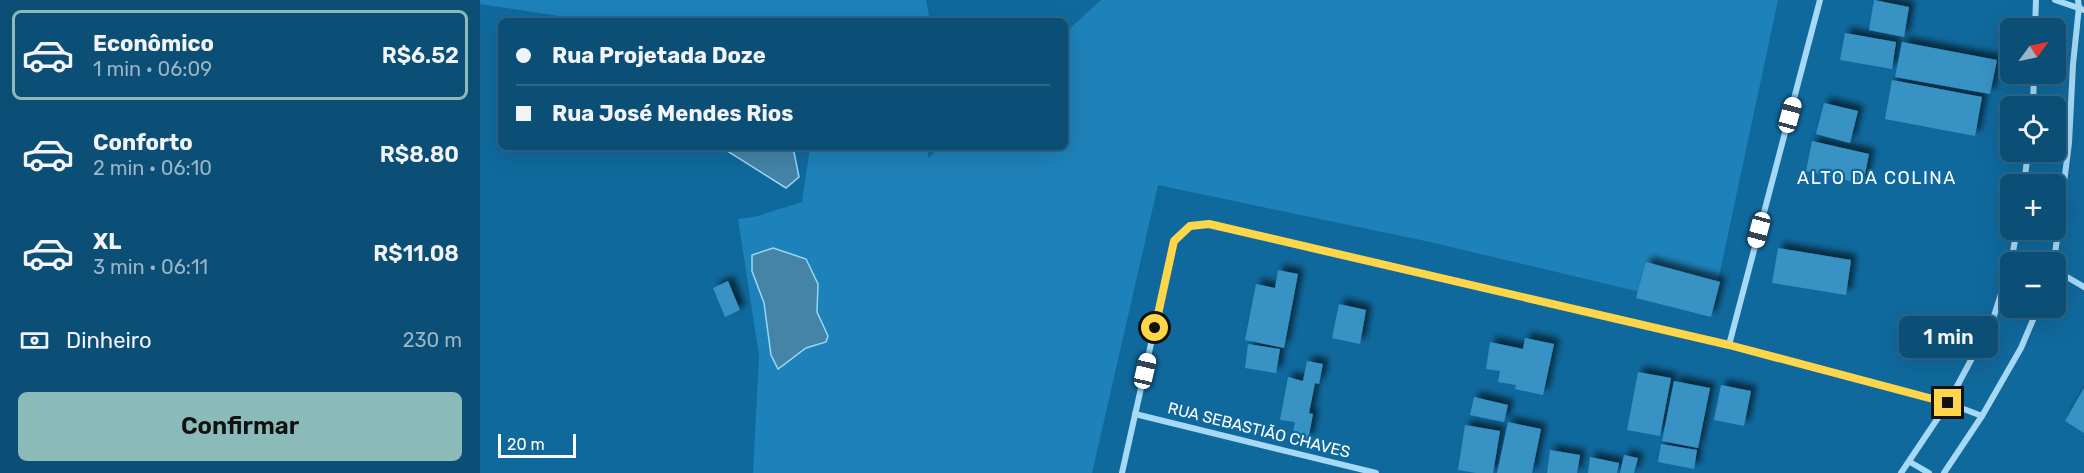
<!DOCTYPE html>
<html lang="pt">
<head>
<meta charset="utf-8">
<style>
  :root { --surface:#0c4f76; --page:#1a597e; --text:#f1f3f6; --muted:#9ab5c5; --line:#2c6688; --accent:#8bbbb9 }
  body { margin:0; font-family:Rubik,sans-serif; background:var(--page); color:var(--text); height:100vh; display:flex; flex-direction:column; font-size:22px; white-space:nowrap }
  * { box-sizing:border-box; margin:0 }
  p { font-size:20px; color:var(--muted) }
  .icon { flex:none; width:33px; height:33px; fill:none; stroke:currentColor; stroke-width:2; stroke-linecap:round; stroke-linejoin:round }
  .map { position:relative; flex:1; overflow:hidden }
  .panel { display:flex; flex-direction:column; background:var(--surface); width:480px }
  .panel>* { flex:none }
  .guide { position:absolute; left:18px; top:18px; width:570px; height:132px; border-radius:9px; box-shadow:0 6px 24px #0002,0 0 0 2px var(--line); display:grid; align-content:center; height:132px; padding:0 18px; background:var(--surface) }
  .needle { width:39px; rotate:57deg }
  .controls { position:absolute; left:1520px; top:18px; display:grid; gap:12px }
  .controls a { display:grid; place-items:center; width:66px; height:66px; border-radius:9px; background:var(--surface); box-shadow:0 6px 24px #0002,0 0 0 2px var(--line); font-size:30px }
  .scale { position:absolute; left:18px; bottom:15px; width:78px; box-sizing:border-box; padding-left:6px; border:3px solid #fff; border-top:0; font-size:16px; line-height:21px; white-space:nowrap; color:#fff; -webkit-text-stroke:4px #10699d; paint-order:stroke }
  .end { position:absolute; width:27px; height:27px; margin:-14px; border:8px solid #ffd54a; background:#111; box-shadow:0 0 0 3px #111 }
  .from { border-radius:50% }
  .bubble { position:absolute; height:42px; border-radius:9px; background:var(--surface); box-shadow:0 6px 24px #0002,0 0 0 2px var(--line); font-size:20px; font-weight:600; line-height:42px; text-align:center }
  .car { position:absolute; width:18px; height:36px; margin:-18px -9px; border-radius:8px; box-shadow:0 0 4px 2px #0007; background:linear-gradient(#fff 24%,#345 0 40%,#fff 0 76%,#345 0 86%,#fff 0) }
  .guide b { display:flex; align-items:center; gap:21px; height:57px; font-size:22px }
  .guide b+b { border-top:2px solid var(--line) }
  .guide i { width:15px; height:15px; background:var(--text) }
  ul { padding:10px 0 0; list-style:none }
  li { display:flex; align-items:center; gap:18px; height:90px; margin:0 12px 9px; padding:0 6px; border:3px solid transparent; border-radius:9px }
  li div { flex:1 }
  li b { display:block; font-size:22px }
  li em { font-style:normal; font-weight:600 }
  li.selected { border-color:var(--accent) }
  li>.icon { width:54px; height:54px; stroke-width:1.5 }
  .pay { display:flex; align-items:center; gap:15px; height:66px; padding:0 18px; font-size:22px }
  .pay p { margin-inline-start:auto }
  .action { display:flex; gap:12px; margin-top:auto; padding:12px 18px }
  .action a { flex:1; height:69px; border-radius:9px; background:var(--accent); color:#111; font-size:24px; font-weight:600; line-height:69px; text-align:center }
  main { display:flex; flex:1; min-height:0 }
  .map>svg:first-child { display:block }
  .green { fill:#1e82ba }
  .water { fill:#4583a7; stroke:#96d7f8; stroke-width:1.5 }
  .building { fill:#3992c4; filter:url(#shadow) }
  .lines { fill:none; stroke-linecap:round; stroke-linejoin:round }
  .street { stroke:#a5d9f5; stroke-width:6 }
  .route { stroke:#ffd54a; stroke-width:8 }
  .labels { text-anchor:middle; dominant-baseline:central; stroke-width:4.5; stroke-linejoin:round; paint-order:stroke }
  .street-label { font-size:16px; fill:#fff; stroke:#10699d }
  .neighbourhood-label { font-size:18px; letter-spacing:1.5px; fill:#fff; stroke:#10699d }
</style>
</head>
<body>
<main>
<section class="panel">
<ul>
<li class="selected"><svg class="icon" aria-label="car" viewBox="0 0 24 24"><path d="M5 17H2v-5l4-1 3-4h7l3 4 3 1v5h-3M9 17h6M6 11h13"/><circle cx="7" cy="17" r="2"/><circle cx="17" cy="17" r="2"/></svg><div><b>Econômico</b><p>1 min · 06:09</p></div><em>R$6.52</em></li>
<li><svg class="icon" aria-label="car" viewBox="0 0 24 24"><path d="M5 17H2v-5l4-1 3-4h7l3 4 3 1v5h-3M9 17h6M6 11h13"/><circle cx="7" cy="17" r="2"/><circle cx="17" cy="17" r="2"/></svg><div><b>Conforto</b><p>2 min · 06:10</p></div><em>R$8.80</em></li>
<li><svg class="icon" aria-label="car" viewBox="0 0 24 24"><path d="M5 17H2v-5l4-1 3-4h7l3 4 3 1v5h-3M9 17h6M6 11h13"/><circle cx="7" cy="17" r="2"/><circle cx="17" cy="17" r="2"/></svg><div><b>XL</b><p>3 min · 06:11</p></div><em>R$11.08</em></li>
</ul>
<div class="pay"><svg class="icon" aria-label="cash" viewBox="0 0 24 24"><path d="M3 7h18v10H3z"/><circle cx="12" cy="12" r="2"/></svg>Dinheiro<p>230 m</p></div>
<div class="action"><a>Confirmar</a></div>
</section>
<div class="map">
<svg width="1604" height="473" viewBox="0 0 1604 473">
  <defs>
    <filter id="shadow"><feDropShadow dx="5.5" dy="-5.5" stdDeviation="3" flood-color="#0009"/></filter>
  </defs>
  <rect width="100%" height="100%" fill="#10699d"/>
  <g class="green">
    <path d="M 0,0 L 446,0 L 450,21 L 113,21 L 0,4 Z"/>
    <path d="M 621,0 L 1298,0 L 1232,309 L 950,242 L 678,185 L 612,473 L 273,473 L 279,355 L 258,219 L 274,217 L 322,202 L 330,147 L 448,147 L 448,158 L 461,147 L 585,147 L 585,33 Z"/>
  </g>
  <g class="water">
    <path d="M 241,147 L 313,147 L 319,177 L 306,188 Z"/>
    <path d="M 293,248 L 326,259 L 338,284 L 337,312 L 348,336 L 346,342 L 326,348 L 298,369 L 291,355 L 284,303 L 272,271 L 272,255 Z"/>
  </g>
  <g class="building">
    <path d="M 1394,0 L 1429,7 L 1424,37 L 1389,30 Z"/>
    <path d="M 1365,33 L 1416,42 L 1412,69 L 1360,60 Z"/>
    <path d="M 1422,42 L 1517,60 L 1510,94 L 1415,77 Z"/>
    <path d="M 1412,80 L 1502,97 L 1495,136 L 1405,119 Z"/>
    <path d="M 1344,103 L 1378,111 L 1370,143 L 1336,134 Z"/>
    <path d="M 1332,141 L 1389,154 L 1383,184 L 1326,171 Z"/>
    <path d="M 1298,248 L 1371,260 L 1366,295 L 1292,283 Z"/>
    <path d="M 1166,262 L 1240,282 L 1231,317 L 1156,298 Z"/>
    <path d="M 798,270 L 818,274 L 804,348 L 765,340 L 776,284 L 795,288 Z"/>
    <path d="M 248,281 L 260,310 L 245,317 L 233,288 Z"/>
    <path d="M 859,304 L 886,310 L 880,344 L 852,338 Z"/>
    <path d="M 1045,338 L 1074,344 L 1063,395 L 1035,389 L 1036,385 L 1018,382 L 1020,371 L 1006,369 L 1010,342 L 1043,349 Z"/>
    <path d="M 768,344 L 800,349 L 796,373 L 765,368 Z"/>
    <path d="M 827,361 L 843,364 L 839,384 L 835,383 L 829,413 L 833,414 L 828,440 L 812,437 L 815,422 L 800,420 L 808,377 L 823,381 Z"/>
    <path d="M 1158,372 L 1191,378 L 1180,436 L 1147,430 Z"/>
    <path d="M 1194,381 L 1230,388 L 1218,448 L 1182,441 Z"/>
    <path d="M 1241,385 L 1271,391 L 1264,426 L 1234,420 Z"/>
    <path d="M 1604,388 L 1604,433 L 1585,421 Z"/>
    <path d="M 994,397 L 1028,405 L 1024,422 L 990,415 Z"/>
    <path d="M 1028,422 L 1061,429 L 1052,473 L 1017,473 Z"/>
    <path d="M 985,425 L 1020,431 L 1013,473 L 996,473 L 978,470 Z"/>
    <path d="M 1181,444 L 1217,450 L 1214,469 L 1178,462 Z"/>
    <path d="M 1070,450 L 1100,455 L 1097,473 L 1067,473 Z"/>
    <path d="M 1144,455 L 1158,458 L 1154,473 L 1140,473 Z"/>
    <path d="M 1110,457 L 1139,463 L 1137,473 L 1108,473 Z"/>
  </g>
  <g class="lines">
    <g class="street">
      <path d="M 1575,0 L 1604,10"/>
      <path d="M 1555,28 L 1556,0"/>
      <path d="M 1553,106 L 1554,74"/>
      <path d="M 1544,184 L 1548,152"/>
      <path d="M 1534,252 L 1558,262"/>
      <path d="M 1531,262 L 1537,230"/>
      <path d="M 1574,262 L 1589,143 L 1593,64 L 1599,7 L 1598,0"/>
      <path d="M 1575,270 L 1604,287"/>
      <path d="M 1249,345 L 1340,0"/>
      <path d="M 655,414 L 896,473"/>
      <path d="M 1430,462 L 1449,473"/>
      <path d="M 642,473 L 694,241 L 710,226 L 729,224 L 1249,345 L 1468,403 L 1502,416"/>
      <path d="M 1421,473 L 1468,403 L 1513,319 L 1530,266"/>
      <path d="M 1464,473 L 1502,416 L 1541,348 L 1558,308"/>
    </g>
  </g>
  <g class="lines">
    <path class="route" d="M 675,328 L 694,241 L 710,226 L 729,224 L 1249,345 L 1468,403"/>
  </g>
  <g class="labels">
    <g class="street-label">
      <text transform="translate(779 430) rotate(14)">RUA SEBASTIÃO CHAVES</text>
    </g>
    <g class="neighbourhood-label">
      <text x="1397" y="178">ALTO DA COLINA</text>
    </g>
  </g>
</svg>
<div class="controls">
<a><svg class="needle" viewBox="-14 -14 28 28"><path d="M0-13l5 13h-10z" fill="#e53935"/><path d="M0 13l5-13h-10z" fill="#9ab5c5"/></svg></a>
<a><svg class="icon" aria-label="locate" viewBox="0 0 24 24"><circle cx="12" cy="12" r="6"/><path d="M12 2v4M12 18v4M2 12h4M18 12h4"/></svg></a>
<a>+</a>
<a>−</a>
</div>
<div class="scale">20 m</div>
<i class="end from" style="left:675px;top:328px"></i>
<i class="end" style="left:1468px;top:403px"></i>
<div class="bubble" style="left:1419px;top:316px;width:99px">1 min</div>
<i class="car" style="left:1310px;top:115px;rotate:15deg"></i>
<i class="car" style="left:1279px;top:230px;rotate:195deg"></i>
<i class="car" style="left:665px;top:371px;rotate:13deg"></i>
<div class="guide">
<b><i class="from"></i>Rua Projetada Doze</b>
<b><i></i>Rua José Mendes Rios</b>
</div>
</div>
</main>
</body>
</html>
